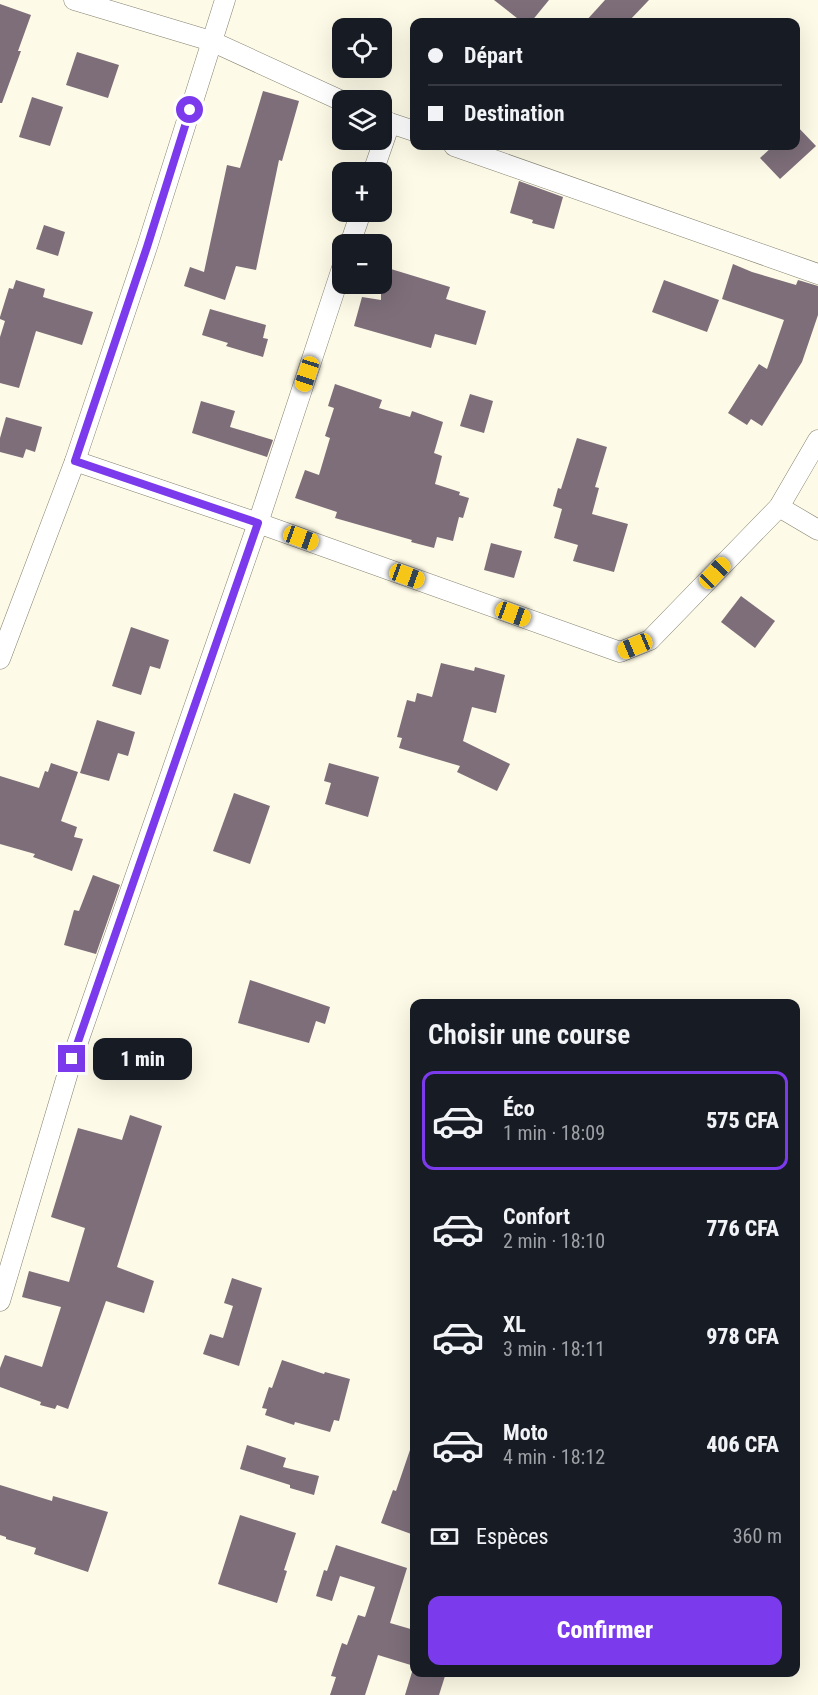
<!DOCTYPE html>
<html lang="fr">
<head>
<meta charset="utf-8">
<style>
  :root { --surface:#171b24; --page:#242831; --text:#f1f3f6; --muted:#9ea1a6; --line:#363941; --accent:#7c3aed }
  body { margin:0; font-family:"Roboto Condensed",sans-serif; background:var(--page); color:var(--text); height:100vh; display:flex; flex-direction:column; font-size:22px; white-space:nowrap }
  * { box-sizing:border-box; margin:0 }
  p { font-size:20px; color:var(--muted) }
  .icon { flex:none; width:33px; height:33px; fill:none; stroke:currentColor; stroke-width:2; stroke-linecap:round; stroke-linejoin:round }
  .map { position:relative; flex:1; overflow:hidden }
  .sheet { position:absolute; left:410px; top:999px; width:390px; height:678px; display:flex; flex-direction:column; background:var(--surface); border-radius:12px; box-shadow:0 6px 24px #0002 }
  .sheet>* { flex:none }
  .banner { position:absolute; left:410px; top:18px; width:390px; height:132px; border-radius:12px; box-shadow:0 6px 24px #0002; display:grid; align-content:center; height:132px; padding:0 18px; background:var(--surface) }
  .tools { position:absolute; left:332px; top:18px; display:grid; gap:12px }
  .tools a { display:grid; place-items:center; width:60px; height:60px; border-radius:12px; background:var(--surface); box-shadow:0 6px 24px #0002; font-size:30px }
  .end { position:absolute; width:27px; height:27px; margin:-14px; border:8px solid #7c3aed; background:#fff; box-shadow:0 0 0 3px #fff }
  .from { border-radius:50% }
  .bubble { position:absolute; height:42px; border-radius:12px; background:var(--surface); box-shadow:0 6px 24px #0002; font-size:20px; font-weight:800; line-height:42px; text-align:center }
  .car { position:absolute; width:18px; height:36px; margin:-18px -9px; border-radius:8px; box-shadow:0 0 4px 2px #0007; background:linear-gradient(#f5c518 24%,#345 0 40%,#f5c518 0 76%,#345 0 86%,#f5c518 0) }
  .banner b { display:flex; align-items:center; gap:21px; height:57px; font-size:22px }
  .banner b+b { border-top:2px solid var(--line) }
  .banner i { width:15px; height:15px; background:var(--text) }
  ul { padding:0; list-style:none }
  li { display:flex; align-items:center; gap:18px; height:99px; margin:0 12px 9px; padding:0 6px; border:3px solid transparent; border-radius:12px }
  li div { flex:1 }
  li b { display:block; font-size:22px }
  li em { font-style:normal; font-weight:800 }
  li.current { border-color:var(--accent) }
  li>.icon { width:54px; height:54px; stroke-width:1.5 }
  h2 { padding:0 18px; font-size:27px; line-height:72px }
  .pay { display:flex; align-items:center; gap:15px; height:66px; padding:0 18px; font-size:22px }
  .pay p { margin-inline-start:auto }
  .action { display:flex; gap:12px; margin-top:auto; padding:12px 18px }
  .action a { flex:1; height:69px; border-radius:12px; background:var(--accent); color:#fff; font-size:24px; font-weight:800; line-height:69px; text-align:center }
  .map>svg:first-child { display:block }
  .building { fill:#7d6e79 }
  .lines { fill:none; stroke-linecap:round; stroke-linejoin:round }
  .minor-casing { stroke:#83806f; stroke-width:21 }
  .minor { stroke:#fff; stroke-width:20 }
  .route { stroke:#7c3aed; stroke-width:8 }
</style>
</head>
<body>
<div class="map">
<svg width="818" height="1695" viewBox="0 0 818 1695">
  <rect width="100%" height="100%" fill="#fdfae7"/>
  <g class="building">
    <path d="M 494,0 L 549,0 L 531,22 L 522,22 Z"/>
    <path d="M 605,0 L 649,0 L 628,22 L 585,22 Z"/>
    <path d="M 0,4 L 31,15 L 18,51 L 21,51 L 2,103 L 0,103 Z"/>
    <path d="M 77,52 L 119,65 L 108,98 L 66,85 Z"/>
    <path d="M 263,91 L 299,101 L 282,161 L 279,160 L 256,270 L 236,266 L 225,300 L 184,286 L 190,267 L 204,272 L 227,165 L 240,168 Z"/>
    <path d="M 32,97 L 63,107 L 50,146 L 19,137 Z"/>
    <path d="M 795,124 L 816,146 L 780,179 L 760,158 L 773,146 L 795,146 Z"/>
    <path d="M 519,181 L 563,197 L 554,229 L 532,223 L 533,220 L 510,213 Z"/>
    <path d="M 44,225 L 65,232 L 58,256 L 36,249 Z"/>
    <path d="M 733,264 L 752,272 L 796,285 L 798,280 L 818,286 L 818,315 L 802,362 L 762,426 L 751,419 L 747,425 L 728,413 L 759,364 L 767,369 L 784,320 L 722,299 Z"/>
    <path d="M 381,266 L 450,287 L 446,299 L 486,311 L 476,345 L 435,334 L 431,348 L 354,326 L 362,297 L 381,300 Z"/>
    <path d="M 16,280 L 45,289 L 43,297 L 93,312 L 82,345 L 36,331 L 19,388 L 0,383 L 0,337 L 5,321 L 0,319 L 0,317 L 9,288 L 13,289 Z"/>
    <path d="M 664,280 L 719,300 L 707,332 L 652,312 Z"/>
    <path d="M 210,309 L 266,325 L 263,338 L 268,339 L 263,357 L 226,346 L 228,343 L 202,335 Z"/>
    <path d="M 335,384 L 382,400 L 379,408 L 410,417 L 412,411 L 443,422 L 434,453 L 442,456 L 435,484 L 460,492 L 459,495 L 469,498 L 463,518 L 459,517 L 453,541 L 437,537 L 434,548 L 411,542 L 412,540 L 335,518 L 337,512 L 295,498 L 305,470 L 319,475 L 330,438 L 325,436 L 334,408 L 328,406 Z"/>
    <path d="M 470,394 L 493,401 L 484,433 L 460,426 Z"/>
    <path d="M 201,401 L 235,411 L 230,427 L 273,440 L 267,457 L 192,433 Z"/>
    <path d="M 6,417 L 42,427 L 35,452 L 26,449 L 23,458 L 0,452 L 0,438 Z"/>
    <path d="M 577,438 L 607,447 L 595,487 L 599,488 L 592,514 L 628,524 L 614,572 L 573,561 L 578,545 L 554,538 L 562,509 L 553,506 L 558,488 L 561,489 Z"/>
    <path d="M 491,543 L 522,551 L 514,578 L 484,570 Z"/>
    <path d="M 741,596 L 775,621 L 755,648 L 721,622 Z"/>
    <path d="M 131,627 L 169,640 L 160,669 L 150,666 L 141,695 L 112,686 Z"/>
    <path d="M 441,663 L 474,671 L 475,667 L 505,675 L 496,713 L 472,707 L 463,741 L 510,764 L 497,791 L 457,772 L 460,766 L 399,748 L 402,738 L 397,737 L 407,700 L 415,702 L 417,693 L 432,697 Z"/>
    <path d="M 97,720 L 135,732 L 128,756 L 118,753 L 109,781 L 80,773 Z"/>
    <path d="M 51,763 L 78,772 L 61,821 L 77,827 L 74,837 L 83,839 L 72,871 L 33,857 L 35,854 L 0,844 L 0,776 L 39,788 L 45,771 L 48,772 Z"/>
    <path d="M 329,763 L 379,777 L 368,817 L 325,804 L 331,783 L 324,781 Z"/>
    <path d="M 234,793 L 270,806 L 250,864 L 213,851 Z"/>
    <path d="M 93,875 L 120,885 L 96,954 L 64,945 L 74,910 L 79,911 Z"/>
    <path d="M 250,980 L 330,1007 L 325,1024 L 316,1021 L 309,1043 L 238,1023 Z"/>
    <path d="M 130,1115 L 162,1126 L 117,1267 L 154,1281 L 144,1313 L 106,1301 L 68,1409 L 57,1405 L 55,1409 L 40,1405 L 41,1402 L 0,1387 L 0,1368 L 5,1355 L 42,1367 L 61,1307 L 22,1297 L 29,1271 L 69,1282 L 85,1228 L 51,1217 L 78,1128 L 122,1140 Z"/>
    <path d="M 232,1278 L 262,1288 L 239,1366 L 203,1354 L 210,1334 L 223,1338 L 233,1306 L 224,1303 Z"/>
    <path d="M 282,1360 L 324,1374 L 325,1372 L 350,1379 L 339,1421 L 334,1420 L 330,1432 L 295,1422 L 294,1425 L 265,1415 L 267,1409 L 262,1408 L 269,1387 L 272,1388 Z"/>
    <path d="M 247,1445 L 286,1458 L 283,1467 L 319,1476 L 314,1495 L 290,1488 L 290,1485 L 240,1469 Z"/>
    <path d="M 411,1447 L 414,1447 L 414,1535 L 381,1523 L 393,1490 L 396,1491 Z"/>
    <path d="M 0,1485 L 52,1501 L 53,1496 L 108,1512 L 88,1572 L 34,1554 L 36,1548 L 6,1539 L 6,1537 L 0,1535 Z"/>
    <path d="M 240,1515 L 296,1533 L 284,1570 L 287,1571 L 277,1603 L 218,1584 Z"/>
    <path d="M 336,1545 L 407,1568 L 390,1623 L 414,1630 L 414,1666 L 378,1655 L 365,1695 L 330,1695 L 336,1677 L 331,1676 L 342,1643 L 347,1645 L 358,1615 L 365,1617 L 375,1587 L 340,1576 L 332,1601 L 316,1596 L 324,1570 L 327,1571 Z"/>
    <path d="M 412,1672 L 434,1672 L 445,1676 L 439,1695 L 405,1695 Z"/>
  </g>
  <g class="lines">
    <defs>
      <g id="minor">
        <path d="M 74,0 L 211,41 L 342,101"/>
        <path d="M 390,123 L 414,131"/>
        <path d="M 454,146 L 818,274"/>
        <path d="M 373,172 L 390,123 L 381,119"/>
        <path d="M 350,244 L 361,212"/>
        <path d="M 75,461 L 258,523 L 620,652 L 650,640 L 779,507 L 818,440"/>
        <path d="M 779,507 L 818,530"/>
        <path d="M 0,659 L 75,461 L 147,247 L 225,0"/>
        <path d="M 0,1301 L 72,1059 L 258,523 L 342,268"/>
      </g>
    </defs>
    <use href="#minor" class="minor-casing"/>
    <use href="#minor" class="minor"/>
  </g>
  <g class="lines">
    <path class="route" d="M 72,1059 L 258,523 L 75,461 L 147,247 L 190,110"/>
  </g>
</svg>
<div class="tools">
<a><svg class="icon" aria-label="locate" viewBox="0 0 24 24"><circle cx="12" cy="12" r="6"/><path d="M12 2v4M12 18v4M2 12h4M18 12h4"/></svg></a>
<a><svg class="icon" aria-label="layers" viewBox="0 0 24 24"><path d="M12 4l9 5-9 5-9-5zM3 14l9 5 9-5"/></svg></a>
<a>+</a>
<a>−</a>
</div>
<i class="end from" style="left:190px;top:110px"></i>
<i class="end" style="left:72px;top:1059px"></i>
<div class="bubble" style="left:93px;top:1038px;width:99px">1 min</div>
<i class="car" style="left:307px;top:374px;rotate:198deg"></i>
<i class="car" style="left:301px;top:538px;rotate:110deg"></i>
<i class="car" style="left:715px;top:573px;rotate:44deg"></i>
<i class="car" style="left:407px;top:576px;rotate:110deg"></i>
<i class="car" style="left:513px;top:614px;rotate:110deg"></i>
<i class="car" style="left:635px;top:646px;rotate:247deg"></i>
<div class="banner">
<b><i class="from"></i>Départ</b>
<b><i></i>Destination</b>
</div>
<section class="sheet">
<h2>Choisir une course</h2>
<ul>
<li class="current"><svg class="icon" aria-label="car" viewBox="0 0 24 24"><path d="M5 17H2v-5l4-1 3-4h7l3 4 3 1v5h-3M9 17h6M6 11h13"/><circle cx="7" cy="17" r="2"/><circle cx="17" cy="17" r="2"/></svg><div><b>Éco</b><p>1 min · 18:09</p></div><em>575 CFA</em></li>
<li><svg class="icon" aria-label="car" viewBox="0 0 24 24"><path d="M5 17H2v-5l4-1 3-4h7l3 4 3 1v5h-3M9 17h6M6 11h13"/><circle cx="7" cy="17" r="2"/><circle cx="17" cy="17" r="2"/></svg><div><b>Confort</b><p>2 min · 18:10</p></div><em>776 CFA</em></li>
<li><svg class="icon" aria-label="car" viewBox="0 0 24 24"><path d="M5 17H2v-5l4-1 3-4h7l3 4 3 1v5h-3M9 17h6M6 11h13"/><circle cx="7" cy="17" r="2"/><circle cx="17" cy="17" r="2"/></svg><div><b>XL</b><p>3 min · 18:11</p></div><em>978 CFA</em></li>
<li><svg class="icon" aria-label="car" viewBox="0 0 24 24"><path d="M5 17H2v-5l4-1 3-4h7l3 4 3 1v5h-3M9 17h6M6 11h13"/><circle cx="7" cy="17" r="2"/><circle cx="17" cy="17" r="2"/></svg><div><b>Moto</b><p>4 min · 18:12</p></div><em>406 CFA</em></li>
</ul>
<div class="pay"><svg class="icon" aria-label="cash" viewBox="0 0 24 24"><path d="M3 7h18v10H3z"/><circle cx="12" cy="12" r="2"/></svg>Espèces<p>360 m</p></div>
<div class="action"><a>Confirmer</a></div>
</section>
</div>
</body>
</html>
